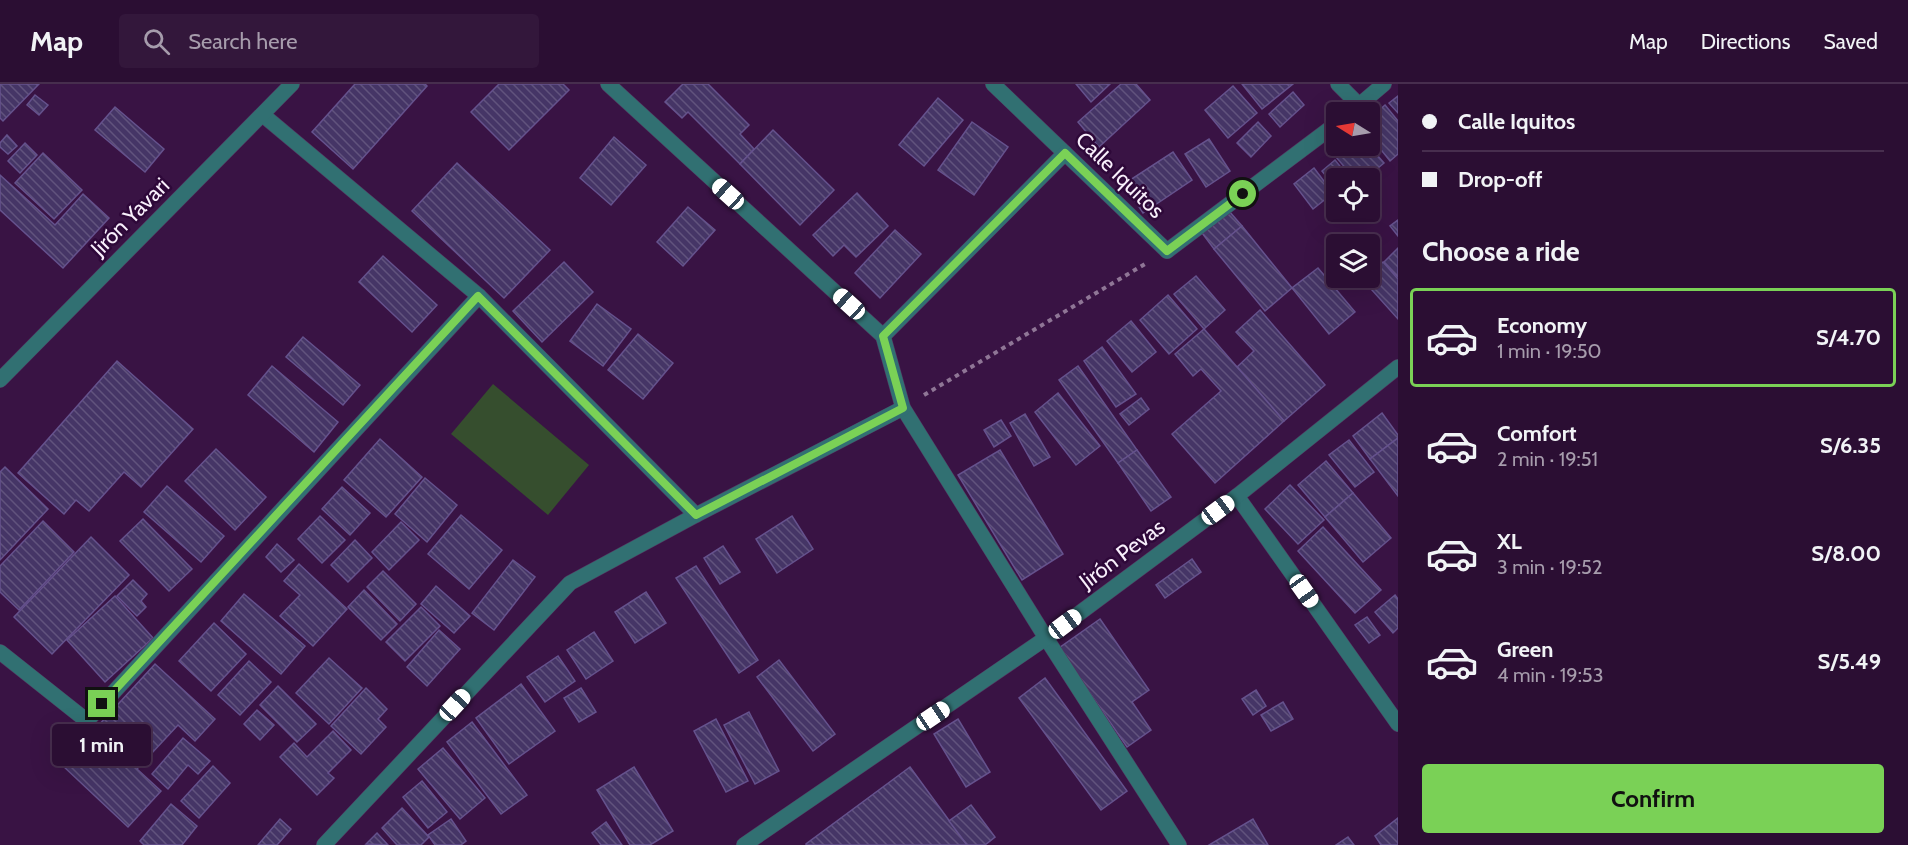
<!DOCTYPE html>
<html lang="en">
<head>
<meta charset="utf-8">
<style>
  :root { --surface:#2b0e33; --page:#33173b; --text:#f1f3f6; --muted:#a69cac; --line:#472e4e; --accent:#7ad156 }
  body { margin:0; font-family:Cabin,sans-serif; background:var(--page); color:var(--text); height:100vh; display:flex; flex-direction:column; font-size:22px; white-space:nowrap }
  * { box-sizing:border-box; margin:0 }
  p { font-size:20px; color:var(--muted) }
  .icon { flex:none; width:33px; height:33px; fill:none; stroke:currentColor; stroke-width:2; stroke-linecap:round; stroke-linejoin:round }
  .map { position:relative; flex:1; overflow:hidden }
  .details { display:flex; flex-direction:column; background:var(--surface); width:510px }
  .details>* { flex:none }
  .guide { display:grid; align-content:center; height:132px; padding:0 24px; background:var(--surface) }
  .needle { width:39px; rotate:281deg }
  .fabs { position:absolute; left:1326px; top:18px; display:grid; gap:12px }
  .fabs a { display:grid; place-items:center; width:54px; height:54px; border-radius:6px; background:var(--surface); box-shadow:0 6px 24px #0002,0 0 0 2px var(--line); font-size:30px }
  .end { position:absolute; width:27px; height:27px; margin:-14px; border:8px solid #7ad156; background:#111; box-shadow:0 0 0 3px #111 }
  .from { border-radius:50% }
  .bubble { position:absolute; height:42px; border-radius:6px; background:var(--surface); box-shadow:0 6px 24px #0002,0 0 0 2px var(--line); font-size:20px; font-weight:700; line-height:42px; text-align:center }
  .car { position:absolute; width:18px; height:36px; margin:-18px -9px; border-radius:8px; box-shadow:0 0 4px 2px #0007; background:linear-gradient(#fff 24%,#345 0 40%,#fff 0 76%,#345 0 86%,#fff 0) }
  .guide b { display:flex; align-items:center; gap:21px; height:57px; font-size:22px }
  .guide b+b { border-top:2px solid var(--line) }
  .guide i { width:15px; height:15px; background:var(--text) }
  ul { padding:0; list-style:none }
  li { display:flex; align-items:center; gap:18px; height:99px; margin:0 12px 9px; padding:0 12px; border:3px solid transparent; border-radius:6px }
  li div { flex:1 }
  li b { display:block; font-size:22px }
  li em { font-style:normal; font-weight:700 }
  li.selected { border-color:var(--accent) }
  li>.icon { width:54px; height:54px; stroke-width:1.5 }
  h2 { padding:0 24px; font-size:27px; line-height:72px }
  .button { display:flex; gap:12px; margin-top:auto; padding:12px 24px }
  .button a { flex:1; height:69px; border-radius:6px; background:var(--accent); color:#111; font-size:24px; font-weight:700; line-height:69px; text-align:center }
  header { display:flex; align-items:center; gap:36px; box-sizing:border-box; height:84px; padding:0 30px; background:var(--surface); border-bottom:2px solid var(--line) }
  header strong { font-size:28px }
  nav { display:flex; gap:33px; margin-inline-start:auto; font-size:21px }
  .search { width:420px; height:54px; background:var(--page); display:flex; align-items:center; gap:15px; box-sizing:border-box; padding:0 21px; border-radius:6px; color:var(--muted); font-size:22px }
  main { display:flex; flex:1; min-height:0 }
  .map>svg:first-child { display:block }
  .pitch { fill:#364e2e }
  .building { fill:url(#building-back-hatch); stroke:#65528d; stroke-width:1.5 }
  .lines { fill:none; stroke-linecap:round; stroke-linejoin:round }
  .lane-casing { stroke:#54325e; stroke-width:16 }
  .street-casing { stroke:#54325e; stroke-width:16 }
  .path { stroke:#8f7696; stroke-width:4; stroke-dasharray:4.5 4.5; stroke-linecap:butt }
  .lane { stroke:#317072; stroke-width:15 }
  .street { stroke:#317072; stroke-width:15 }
  .route { stroke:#7ad156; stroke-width:8 }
  .labels { text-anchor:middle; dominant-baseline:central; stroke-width:5; stroke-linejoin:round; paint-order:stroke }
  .street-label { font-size:22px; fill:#f8effb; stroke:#2e0839 }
</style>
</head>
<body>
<header>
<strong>Map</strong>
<div class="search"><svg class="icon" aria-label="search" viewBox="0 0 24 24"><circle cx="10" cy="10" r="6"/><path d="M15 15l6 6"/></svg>Search here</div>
<nav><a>Map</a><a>Directions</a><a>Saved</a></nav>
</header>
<main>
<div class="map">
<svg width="1398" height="761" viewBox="0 0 1398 761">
  <defs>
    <pattern id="building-back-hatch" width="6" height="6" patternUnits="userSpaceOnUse" patternTransform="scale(1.5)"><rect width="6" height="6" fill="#453566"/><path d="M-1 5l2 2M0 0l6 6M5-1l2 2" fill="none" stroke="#61537d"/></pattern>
  </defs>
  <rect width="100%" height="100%" fill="#391344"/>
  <path class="pitch" d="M 493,300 L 589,381 L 548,431 L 451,350 Z"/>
  <g class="building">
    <path d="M 0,0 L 39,0 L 3,37 L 0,34 Z"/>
    <path d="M 355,0 L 425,0 L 427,2 L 353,85 L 312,48 Z"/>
    <path d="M 499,0 L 563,0 L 569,6 L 509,66 L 471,28 Z"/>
    <path d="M 683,0 L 708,0 L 749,41 L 740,50 L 754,65 L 740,80 L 688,28 L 682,34 L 665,18 Z"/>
    <path d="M 1076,0 L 1110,0 L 1091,18 Z"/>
    <path d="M 1121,0 L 1136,0 L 1150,16 L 1099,63 L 1078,38 Z"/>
    <path d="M 1242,0 L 1293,0 L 1262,25 Z"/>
    <path d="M 1233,2 L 1257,29 L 1228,54 L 1205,26 Z"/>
    <path d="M 1293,8 L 1304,21 L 1280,43 L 1269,30 Z"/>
    <path d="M 35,11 L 48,21 L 39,31 L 27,21 Z"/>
    <path d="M 1398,12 L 1398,29 L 1389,19 Z"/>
    <path d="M 938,14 L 963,36 L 924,82 L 899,61 Z"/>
    <path d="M 1385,21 L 1398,37 L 1398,70 L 1390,77 L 1370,52 L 1370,34 Z"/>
    <path d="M 115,23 L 164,65 L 145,88 L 95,46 Z"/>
    <path d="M 972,38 L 1008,63 L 974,111 L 938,86 Z"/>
    <path d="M 1258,38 L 1271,52 L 1251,73 L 1237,59 Z"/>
    <path d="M 773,46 L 834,106 L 800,141 L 740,80 Z"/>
    <path d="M 7,51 L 17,62 L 8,70 L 0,63 L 0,59 Z"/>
    <path d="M 614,53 L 646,81 L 611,121 L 580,94 Z"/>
    <path d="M 1209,55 L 1230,87 L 1206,103 L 1185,70 Z"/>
    <path d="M 25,59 L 37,71 L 20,89 L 8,77 Z"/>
    <path d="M 1336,60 L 1369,62 L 1384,79 L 1366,94 L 1354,94 L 1330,66 Z"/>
    <path d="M 1173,68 L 1192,96 L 1143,129 L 1124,100 Z"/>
    <path d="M 43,69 L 82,106 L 54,135 L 15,99 Z"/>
    <path d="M 1335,76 L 1348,92 L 1345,94 L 1336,94 L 1335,103 L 1322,87 Z"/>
    <path d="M 457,79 L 550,166 L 504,214 L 412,127 Z"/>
    <path d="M 1314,84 L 1333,109 L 1313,125 L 1294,100 Z"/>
    <path d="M 0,91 L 55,141 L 83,110 L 109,134 L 63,184 L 0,126 Z"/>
    <path d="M 857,109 L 888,142 L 856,173 L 844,161 L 833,172 L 813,151 Z"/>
    <path d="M 688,123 L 715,146 L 683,182 L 657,158 Z"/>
    <path d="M 1229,127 L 1242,142 L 1214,165 L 1202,149 Z"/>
    <path d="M 1398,136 L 1398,152 L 1390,142 Z"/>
    <path d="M 1242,142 L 1292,204 L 1265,227 L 1214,165 Z"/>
    <path d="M 895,146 L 921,170 L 880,214 L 855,189 Z"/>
    <path d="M 1398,164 L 1398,193 L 1384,178 Z"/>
    <path d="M 383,172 L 437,221 L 412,248 L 359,198 Z"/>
    <path d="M 564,178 L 593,208 L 542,258 L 513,227 Z"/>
    <path d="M 1383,178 L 1398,195 L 1398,235 L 1363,196 L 1365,194 L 1370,194 L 1370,190 Z"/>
    <path d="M 1318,184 L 1355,228 L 1329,250 L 1292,204 Z"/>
    <path d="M 1196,192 L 1225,226 L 1204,245 L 1174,210 Z"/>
    <path d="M 1168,211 L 1197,245 L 1169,270 L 1140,236 Z"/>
    <path d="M 597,220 L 631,245 L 603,282 L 570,257 Z"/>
    <path d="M 1260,226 L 1325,301 L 1284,337 L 1237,283 L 1254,267 L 1236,248 Z"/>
    <path d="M 1131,237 L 1156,268 L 1132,288 L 1107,257 Z"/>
    <path d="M 1204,245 L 1284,337 L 1215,399 L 1172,350 L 1221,307 L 1201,285 L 1193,292 L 1175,270 Z"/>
    <path d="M 638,250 L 673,279 L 643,315 L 608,286 Z"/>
    <path d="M 303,253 L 360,301 L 343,321 L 286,273 Z"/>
    <path d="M 1102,263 L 1136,310 L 1116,323 L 1084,277 Z"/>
    <path d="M 117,277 L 193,345 L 141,403 L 124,388 L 89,427 L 76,416 L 64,430 L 18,389 Z"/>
    <path d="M 272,282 L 338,338 L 314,368 L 248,311 Z"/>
    <path d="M 1078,282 L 1137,366 L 1118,379 L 1059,296 Z"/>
    <path d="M 1058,309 L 1100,362 L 1076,381 L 1035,328 Z"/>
    <path d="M 1141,314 L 1149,325 L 1129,341 L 1120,330 Z"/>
    <path d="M 1382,329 L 1398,351 L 1398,354 L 1370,375 L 1353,352 Z"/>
    <path d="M 1025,330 L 1050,373 L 1034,382 L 1010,339 Z"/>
    <path d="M 1001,336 L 1011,352 L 994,363 L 984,346 Z"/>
    <path d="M 1398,354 L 1398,412 L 1370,375 Z"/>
    <path d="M 380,355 L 422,393 L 386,433 L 344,396 Z"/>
    <path d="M 1349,356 L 1374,388 L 1355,403 L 1329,371 Z"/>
    <path d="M 216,365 L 266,413 L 235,446 L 185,397 Z"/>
    <path d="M 1000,366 L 1063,470 L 1022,496 L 958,391 Z"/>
    <path d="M 1137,366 L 1171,413 L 1151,427 L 1118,379 Z"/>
    <path d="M 1326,377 L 1353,409 L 1325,433 L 1298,401 Z"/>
    <path d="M 5,383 L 48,425 L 0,476 L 0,388 Z"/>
    <path d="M 425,394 L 457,421 L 427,458 L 395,430 Z"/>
    <path d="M 1290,401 L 1324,436 L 1298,460 L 1265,425 Z"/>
    <path d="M 167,402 L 224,452 L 201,478 L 144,428 Z"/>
    <path d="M 342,403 L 370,429 L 350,451 L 322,425 Z"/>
    <path d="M 1353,409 L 1391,454 L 1363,478 L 1325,433 Z"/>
    <path d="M 461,431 L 502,466 L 469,505 L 428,470 Z"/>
    <path d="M 320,432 L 345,456 L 322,479 L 298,455 Z"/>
    <path d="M 792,432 L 813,465 L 777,489 L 756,455 Z"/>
    <path d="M 143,435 L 192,485 L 169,507 L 120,457 Z"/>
    <path d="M 43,437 L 74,468 L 19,526 L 0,508 L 0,482 Z"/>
    <path d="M 401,438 L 419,456 L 389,486 L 372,468 Z"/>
    <path d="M 1323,443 L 1381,506 L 1355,529 L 1298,467 Z"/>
    <path d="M 91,453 L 129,491 L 52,570 L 14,533 Z"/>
    <path d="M 355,456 L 372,474 L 348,498 L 331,481 Z"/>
    <path d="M 277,460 L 294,476 L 281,488 L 266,473 Z"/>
    <path d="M 723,462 L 740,488 L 720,500 L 704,474 Z"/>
    <path d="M 1192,475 L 1201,488 L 1165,514 L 1156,501 Z"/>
    <path d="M 513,476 L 535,493 L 494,546 L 472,529 Z"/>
    <path d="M 299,480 L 347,525 L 313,562 L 280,532 L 300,511 L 284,497 Z"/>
    <path d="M 696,482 L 758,576 L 739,589 L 676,494 Z"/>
    <path d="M 383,487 L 416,520 L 400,537 L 367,503 Z"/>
    <path d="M 133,496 L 147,510 L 141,517 L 146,523 L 137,532 L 117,512 Z"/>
    <path d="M 436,502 L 470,532 L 454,549 L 421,520 Z"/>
    <path d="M 364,506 L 397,540 L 381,556 L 348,523 Z"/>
    <path d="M 646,508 L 666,539 L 635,559 L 615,528 Z"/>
    <path d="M 244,510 L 305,562 L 281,590 L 221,537 Z"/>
    <path d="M 1395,511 L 1398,515 L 1398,544 L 1393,549 L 1375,528 Z"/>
    <path d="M 115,512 L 153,554 L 105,598 L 67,556 Z"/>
    <path d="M 421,523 L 440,542 L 405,577 L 386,558 Z"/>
    <path d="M 1367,533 L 1380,551 L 1369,559 L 1355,541 Z"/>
    <path d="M 1100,535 L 1149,606 L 1132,618 L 1151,646 L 1127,663 L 1059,564 Z"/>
    <path d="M 214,539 L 246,570 L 211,607 L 179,577 Z"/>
    <path d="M 439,546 L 460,565 L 427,602 L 407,583 Z"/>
    <path d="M 594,548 L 613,577 L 586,595 L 567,566 Z"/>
    <path d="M 558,572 L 575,597 L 545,618 L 527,593 Z"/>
    <path d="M 329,574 L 362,604 L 329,640 L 296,609 Z"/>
    <path d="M 779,576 L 835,650 L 813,667 L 757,593 Z"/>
    <path d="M 249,577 L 271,598 L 240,631 L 218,611 Z"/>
    <path d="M 155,580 L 215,635 L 195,657 L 178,641 L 137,685 L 161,707 L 128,743 L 62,681 Z"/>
    <path d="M 1045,594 L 1127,707 L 1101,726 L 1019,614 Z"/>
    <path d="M 521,600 L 555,647 L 509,680 L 476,634 Z"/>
    <path d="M 278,602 L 316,640 L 297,658 L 260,621 Z"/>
    <path d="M 366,604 L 387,625 L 378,635 L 386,643 L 361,670 L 331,642 Z"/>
    <path d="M 581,604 L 596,628 L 579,638 L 564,614 Z"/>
    <path d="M 1256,606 L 1266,622 L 1253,631 L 1242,615 Z"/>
    <path d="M 1283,618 L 1293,635 L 1271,647 L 1261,631 Z"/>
    <path d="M 257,626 L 274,641 L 260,656 L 244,640 Z"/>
    <path d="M 749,628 L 779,687 L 755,700 L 724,641 Z"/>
    <path d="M 716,635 L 748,697 L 726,708 L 694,647 Z"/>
    <path d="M 958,635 L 990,688 L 966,703 L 934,650 Z"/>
    <path d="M 472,638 L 527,711 L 501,730 L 447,658 Z"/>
    <path d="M 333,647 L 351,666 L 328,689 L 334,694 L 317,711 L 280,673 L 294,659 L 307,673 Z"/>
    <path d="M 183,654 L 210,677 L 198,690 L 188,681 L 168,705 L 152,690 Z"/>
    <path d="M 443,664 L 485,714 L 460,735 L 418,685 Z"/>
    <path d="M 213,682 L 230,699 L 199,734 L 181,717 Z"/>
    <path d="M 634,683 L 673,747 L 650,761 L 630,761 L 597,706 Z"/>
    <path d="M 910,683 L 967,761 L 806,761 L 806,760 Z"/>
    <path d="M 422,697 L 447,728 L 428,744 L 403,713 Z"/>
    <path d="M 171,720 L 197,742 L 182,761 L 144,761 L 140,757 Z"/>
    <path d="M 971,721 L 995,753 L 985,761 L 967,761 L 949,737 Z"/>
    <path d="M 402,724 L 429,753 L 421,761 L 397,761 L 382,744 Z"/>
    <path d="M 1398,734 L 1398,761 L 1381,761 L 1375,752 Z"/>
    <path d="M 280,735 L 291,745 L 277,761 L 258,761 Z"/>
    <path d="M 451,735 L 466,757 L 461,761 L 435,761 L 428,751 Z"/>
    <path d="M 1253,735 L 1268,761 L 1209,761 Z"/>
    <path d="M 606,738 L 622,761 L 601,761 L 592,749 Z"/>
    <path d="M 377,749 L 388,761 L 366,760 Z"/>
    <path d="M 1348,753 L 1354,761 L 1336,761 Z"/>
  </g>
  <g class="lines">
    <defs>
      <g id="lane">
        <path d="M 1338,0 L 1360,22"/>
        <path d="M 1351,28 L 1384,0"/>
        <path d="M 1167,167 L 1336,40"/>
      </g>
      <g id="street">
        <path d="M 608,0 L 883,252 L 903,324 L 1046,554 L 1179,761"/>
        <path d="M 993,0 L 1167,167"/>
        <path d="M 263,31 L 479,212 L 696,431"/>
        <path d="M 883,252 L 1065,69"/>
        <path d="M 0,296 L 292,0"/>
        <path d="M 1237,412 L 1398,640"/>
        <path d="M 0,568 L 87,637 L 479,212"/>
        <path d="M 324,761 L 570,499 L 696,431 L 903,324"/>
        <path d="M 744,761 L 1046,554 L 1237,412 L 1398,283"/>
      </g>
    </defs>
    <use href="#lane" class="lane-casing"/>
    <use href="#street" class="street-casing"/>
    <path class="path" d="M 924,311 L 1145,180"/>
    <use href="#lane" class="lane"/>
    <use href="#street" class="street"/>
  </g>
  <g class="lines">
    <path class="route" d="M 102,620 L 478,212 L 696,431 L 903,324 L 883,252 L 1065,69 L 1167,167 L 1243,110"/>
  </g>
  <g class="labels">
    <g class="street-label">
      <text transform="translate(1120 91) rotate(44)">Calle Iquitos</text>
      <text transform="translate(130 133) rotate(-45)">Jirón Yavari</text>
      <text transform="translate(1122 470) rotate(-37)">Jirón Pevas</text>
    </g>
  </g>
</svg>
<div class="fabs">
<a><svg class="needle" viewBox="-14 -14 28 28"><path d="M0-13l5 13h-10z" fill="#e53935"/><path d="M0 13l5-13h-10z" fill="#a69cac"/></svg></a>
<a><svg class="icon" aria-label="locate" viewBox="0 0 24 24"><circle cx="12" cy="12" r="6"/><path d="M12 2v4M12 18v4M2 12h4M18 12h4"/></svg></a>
<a><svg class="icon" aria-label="layers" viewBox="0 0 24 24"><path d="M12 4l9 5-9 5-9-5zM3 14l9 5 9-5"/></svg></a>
</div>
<i class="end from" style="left:1243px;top:110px"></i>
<i class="end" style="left:102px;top:620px"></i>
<div class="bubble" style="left:52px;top:640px;width:99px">1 min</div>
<i class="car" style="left:728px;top:110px;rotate:312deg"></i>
<i class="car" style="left:849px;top:220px;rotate:312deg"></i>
<i class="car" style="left:1218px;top:426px;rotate:53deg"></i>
<i class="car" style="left:1304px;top:507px;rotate:145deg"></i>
<i class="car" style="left:1065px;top:540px;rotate:53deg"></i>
<i class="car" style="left:455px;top:621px;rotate:43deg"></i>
<i class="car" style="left:933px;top:632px;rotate:56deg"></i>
</div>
<section class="details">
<div class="guide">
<b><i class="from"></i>Calle Iquitos</b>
<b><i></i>Drop-off</b>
</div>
<h2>Choose a ride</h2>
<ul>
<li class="selected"><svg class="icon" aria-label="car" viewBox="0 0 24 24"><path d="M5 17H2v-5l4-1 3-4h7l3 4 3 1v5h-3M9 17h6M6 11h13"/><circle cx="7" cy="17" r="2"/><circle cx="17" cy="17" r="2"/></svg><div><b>Economy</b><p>1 min · 19:50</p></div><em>S/4.70</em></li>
<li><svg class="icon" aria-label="car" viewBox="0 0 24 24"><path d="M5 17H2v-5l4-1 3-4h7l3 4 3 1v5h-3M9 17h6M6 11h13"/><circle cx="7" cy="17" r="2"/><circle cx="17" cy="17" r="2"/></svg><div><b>Comfort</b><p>2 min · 19:51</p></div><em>S/6.35</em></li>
<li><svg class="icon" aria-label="car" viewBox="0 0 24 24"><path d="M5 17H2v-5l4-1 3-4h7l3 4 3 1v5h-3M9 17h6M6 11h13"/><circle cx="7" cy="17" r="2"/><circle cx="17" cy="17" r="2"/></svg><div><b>XL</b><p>3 min · 19:52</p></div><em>S/8.00</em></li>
<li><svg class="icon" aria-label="car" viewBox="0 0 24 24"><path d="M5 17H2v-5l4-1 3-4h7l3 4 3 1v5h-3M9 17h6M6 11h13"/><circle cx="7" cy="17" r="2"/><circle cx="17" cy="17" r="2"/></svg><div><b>Green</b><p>4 min · 19:53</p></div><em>S/5.49</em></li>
</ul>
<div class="button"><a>Confirm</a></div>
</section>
</main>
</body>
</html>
